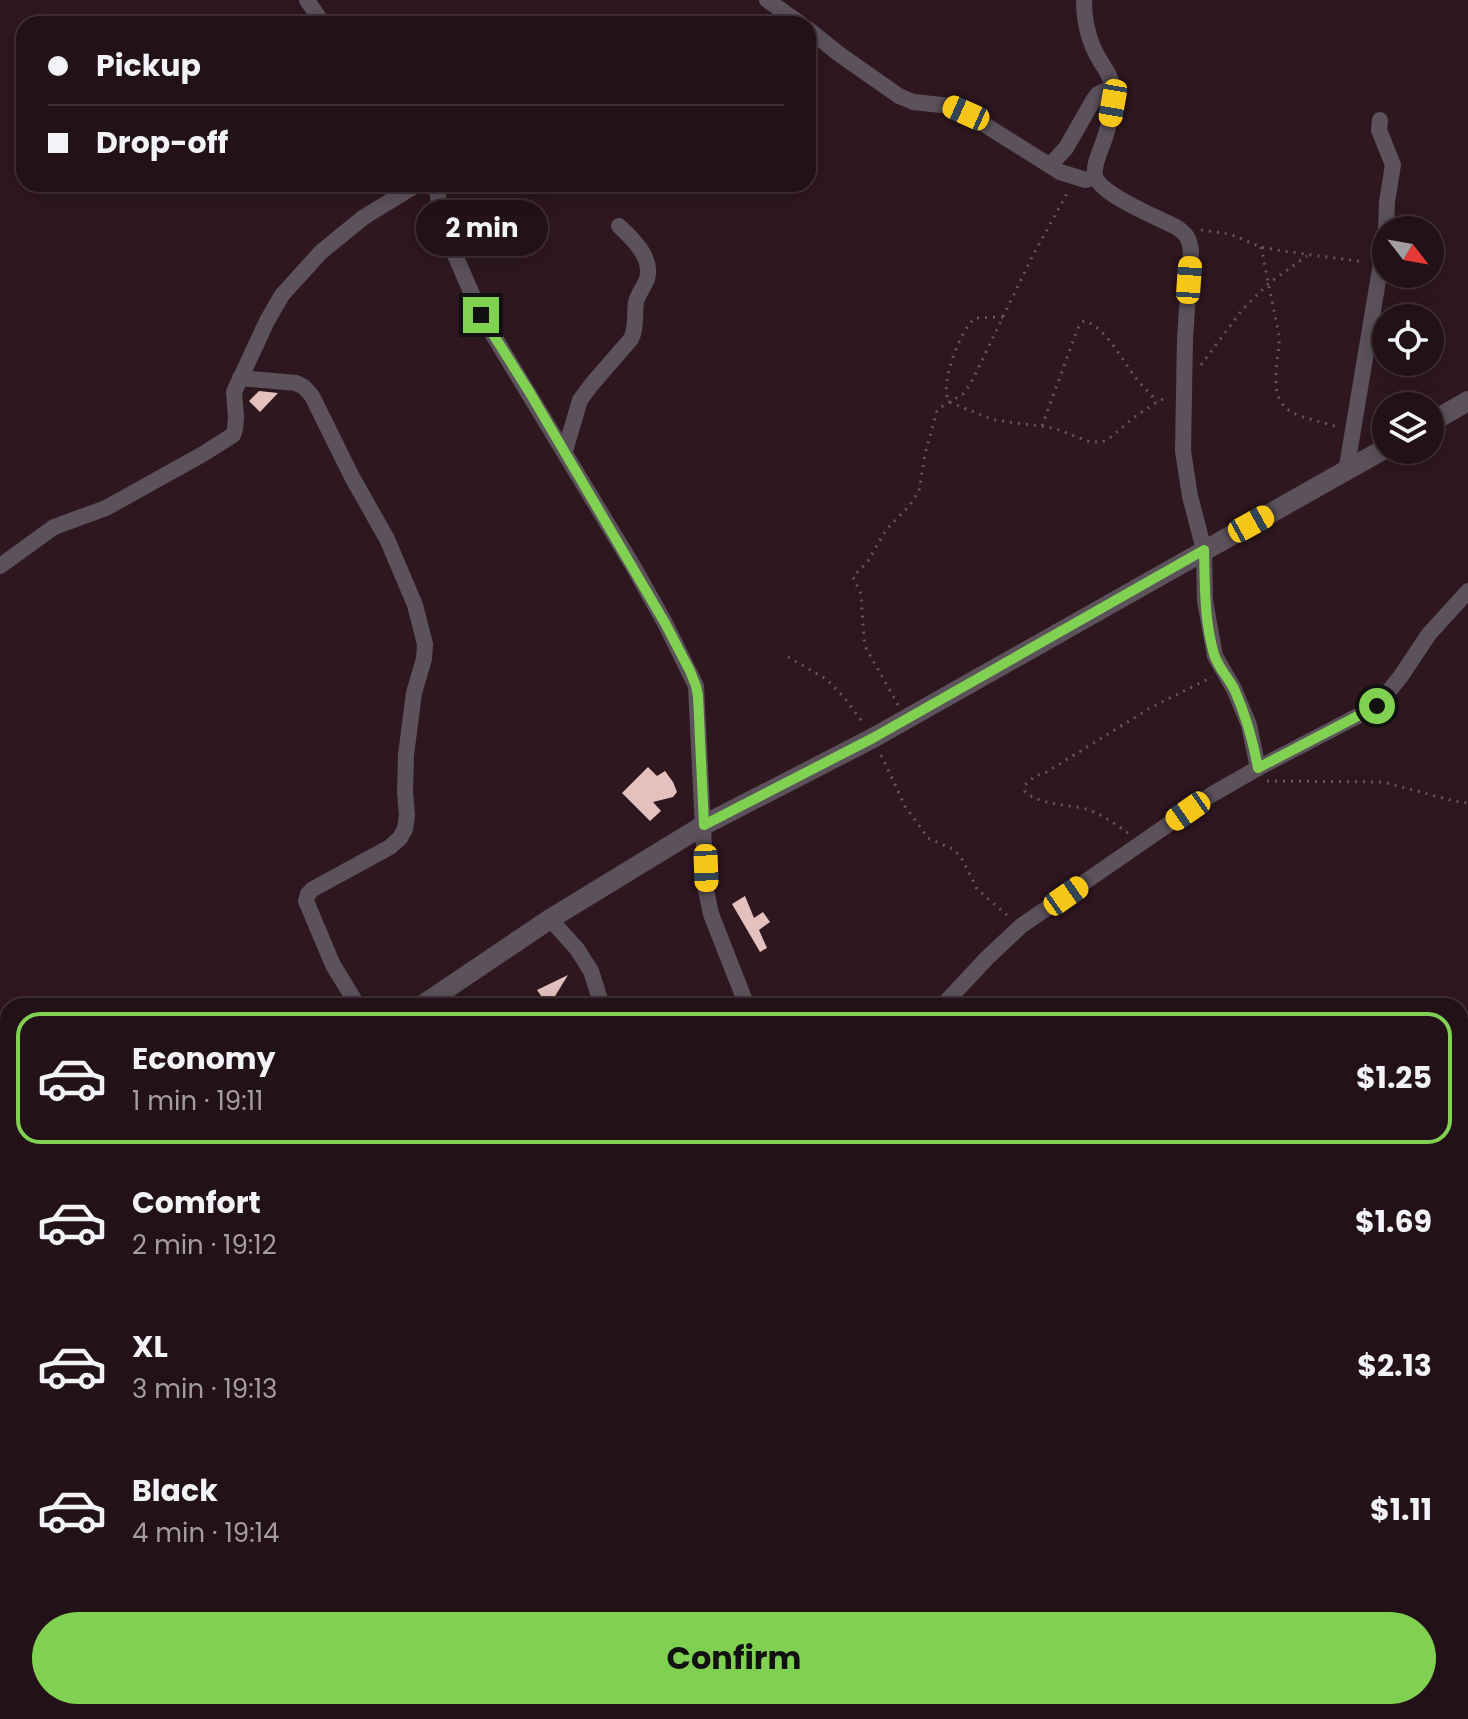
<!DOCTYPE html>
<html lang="en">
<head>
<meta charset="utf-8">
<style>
  :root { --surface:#231118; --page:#2b1a21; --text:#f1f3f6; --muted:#a39da2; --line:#403137; --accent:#80d051 }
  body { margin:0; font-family:Poppins,sans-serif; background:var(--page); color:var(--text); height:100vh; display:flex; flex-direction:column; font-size:30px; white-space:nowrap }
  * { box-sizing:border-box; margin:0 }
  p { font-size:26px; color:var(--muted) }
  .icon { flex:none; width:44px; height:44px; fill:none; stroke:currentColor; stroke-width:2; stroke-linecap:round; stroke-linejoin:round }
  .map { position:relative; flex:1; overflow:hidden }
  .side { position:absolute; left:0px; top:998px; width:1468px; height:722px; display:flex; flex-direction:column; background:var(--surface); border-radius:24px 24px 0 0; box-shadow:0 4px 20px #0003,0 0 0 2px var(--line) }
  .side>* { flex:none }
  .top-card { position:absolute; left:16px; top:16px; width:800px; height:176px; border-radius:24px; box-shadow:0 4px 20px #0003,0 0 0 2px var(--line); display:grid; align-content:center; height:176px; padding:0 32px; background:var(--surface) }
  .needle { width:52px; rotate:121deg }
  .tools { position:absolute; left:1372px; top:216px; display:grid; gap:16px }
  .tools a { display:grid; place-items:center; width:72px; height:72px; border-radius:50%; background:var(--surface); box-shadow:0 4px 20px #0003,0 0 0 2px var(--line); font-size:40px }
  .end { position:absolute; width:36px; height:36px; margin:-18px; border:10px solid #80d051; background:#111; box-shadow:0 0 0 4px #111 }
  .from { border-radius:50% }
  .bubble { position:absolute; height:56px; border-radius:28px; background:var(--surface); box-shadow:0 4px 20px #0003,0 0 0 2px var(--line); font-size:26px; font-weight:700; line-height:56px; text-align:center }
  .car { position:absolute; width:24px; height:48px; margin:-24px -12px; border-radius:10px; box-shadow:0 0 6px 2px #0007; background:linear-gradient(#f5c518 24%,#345 0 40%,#f5c518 0 76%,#345 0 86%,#f5c518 0) }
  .top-card b { display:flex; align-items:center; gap:28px; height:76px; font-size:30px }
  .top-card b+b { border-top:2px solid var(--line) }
  .top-card i { width:20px; height:20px; background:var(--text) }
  ul { padding:14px 0 0; list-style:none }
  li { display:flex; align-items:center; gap:24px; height:132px; margin:0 16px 12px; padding:0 16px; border:4px solid transparent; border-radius:24px }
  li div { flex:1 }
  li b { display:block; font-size:30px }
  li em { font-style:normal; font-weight:700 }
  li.on { border-color:var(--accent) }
  li>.icon { width:72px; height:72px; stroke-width:1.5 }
  .action { display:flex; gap:16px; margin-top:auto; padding:16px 32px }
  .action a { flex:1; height:92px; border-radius:48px; background:var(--accent); color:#111; font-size:32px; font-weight:700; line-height:92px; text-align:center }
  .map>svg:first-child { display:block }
  .building { fill:#e4c1be }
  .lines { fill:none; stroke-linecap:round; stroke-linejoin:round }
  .path { stroke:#6a535b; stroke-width:3; stroke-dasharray:2 6; stroke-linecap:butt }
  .minor { stroke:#5c525b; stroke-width:16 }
  .tertiary { stroke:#5c525b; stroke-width:20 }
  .route { stroke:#80d051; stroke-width:10 }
</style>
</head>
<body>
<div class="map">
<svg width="1468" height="1719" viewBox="0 0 1468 1719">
  <rect width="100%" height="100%" fill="#2f1720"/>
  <g class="building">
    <path d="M 259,391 L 278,393 L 260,412 L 249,401 Z"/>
    <path d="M 648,767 L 657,776 L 665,771 L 673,782 L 677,792 L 673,797 L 653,802 L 661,811 L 650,821 L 622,793 Z"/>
    <path d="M 745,896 L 754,918 L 763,912 L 770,922 L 759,930 L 767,948 L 760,952 L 732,904 Z"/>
    <path d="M 568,975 L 549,1006 L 548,1006 L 537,990 Z"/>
  </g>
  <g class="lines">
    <g class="path">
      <path d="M 1201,230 L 1230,234 L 1261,247 L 1282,251 L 1365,262"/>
      <path d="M 1261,247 L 1279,335 C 1280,349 1276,361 1276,374 C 1273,419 1304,415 1337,427"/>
      <path d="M 1003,317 L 975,318 C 960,330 939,385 949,402 L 994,420 L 1054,428 L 1090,442 L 1102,442 L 1110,438 L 1133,418 L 1157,402 L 1167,397"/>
      <path d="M 1201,365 L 1242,310 L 1269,283 L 1307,256"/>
      <path d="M 1042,426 L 1076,333 L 1080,324 L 1084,321 C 1104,325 1123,361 1135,377 C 1142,386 1150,393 1157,402"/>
      <path d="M 788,657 L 826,679 L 843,696 L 864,724"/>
      <path d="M 898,705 L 866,648 L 864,639 L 861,594 L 853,577 L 868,561 L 886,530 L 909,506 L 919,491 L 925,454 L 937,411 L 941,407 L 963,394 L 971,383 L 1032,257 L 1069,190"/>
      <path d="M 881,755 L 905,806 L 928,838 L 953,849 L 961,857 L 977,889 L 1009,917"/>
      <path d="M 1267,781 L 1383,782 L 1454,801 L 1468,803"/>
      <path d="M 1128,833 C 1114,823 1099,812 1082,808 C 1062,804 1042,805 1025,792 L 1025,785 L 1035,776 L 1045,773 L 1150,708 L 1212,677"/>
      <path d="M 1460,1220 L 1468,1216"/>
      <path d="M 0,1681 L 8,1689"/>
      <path d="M 5,1719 L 10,1712"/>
      <path d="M 1041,1719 L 1048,1712"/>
    </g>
    <g class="minor">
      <path d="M 307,0 L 323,24"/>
      <path d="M 767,0 L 801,24"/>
      <path d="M 1084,0 C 1084,21 1088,40 1099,59 C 1104,68 1111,75 1112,86 C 1115,102 1111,118 1106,134 C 1103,146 1093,163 1095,175 C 1098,194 1159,218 1176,227 C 1187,234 1189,238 1191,251 L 1185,338 L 1183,451 L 1190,496 L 1204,550 L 1205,601 L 1215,656 L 1234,689 L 1249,725 L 1258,768"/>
      <path d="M 808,29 L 839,54 L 899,96 L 913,102 L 951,106 L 966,113 L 1060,172 L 1086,180 L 1095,177"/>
      <path d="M 1050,165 L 1066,148 L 1094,99 L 1098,94 L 1113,87"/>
      <path d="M 436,184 L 440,208 L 449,241 L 481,315 L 633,566 L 665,623 L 696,686 L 706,890 L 711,914 L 747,1006"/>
      <path d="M 240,378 L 296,383 L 304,387 L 312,396 L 352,477 L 387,539 L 415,605 L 425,644 L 424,659 L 414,693 L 406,755 L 405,792 L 407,815 L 405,829 L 400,838 L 390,847 L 313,889 L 308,894 L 306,901 L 333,965 L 358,1006"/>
      <path d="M 565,451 L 580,400 L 592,384 L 631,339 C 637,327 634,315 636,302 C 638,294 644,287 647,279 C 653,258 633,239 619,226"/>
      <path d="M 1346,472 L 1381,263 L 1386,229 L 1387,202 L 1393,165 L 1379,130 L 1380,120"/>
      <path d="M 0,566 L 54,527 L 106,508 L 203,454 L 233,435 L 235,429 L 236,417 L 234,392 L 267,321 L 282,295 L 321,252 L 364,217 L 418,184"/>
      <path d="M 550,919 L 577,949 L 591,971 L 602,1006"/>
      <path d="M 942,1006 L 987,958 L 1021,926 L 1211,795 L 1258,768 L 1377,706 L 1401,676 L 1429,634 L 1468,591"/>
      <path d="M 0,1104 L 8,1107"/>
      <path d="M 1460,1270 L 1468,1267"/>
      <path d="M 0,1472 L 8,1466"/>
      <path d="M 0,1507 L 8,1518"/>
      <path d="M 1460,1543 L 1468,1552"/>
      <path d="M 0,1560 L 8,1552"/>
      <path d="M 458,1712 L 465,1719"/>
      <path d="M 790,1712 L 792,1719"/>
      <path d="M 681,1719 L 688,1712"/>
    </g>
    <g class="tertiary">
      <path d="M 1430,423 L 1468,401"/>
      <path d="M 421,1006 L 550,919 L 704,825 L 873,738 L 1386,448"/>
      <path d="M 0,1255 L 8,1250"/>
    </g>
  </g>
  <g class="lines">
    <path class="route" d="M 481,315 L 530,393 L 665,623 L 690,671 L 696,686 L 698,696 L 704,825 L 873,738 L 1204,550 C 1205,585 1204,620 1214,654 C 1218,668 1229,678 1235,691 C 1246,716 1253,741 1258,768 L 1377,706"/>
  </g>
</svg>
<div class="tools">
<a><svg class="needle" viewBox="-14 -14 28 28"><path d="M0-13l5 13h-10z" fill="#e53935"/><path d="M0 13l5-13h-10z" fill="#a39da2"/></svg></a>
<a><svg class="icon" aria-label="locate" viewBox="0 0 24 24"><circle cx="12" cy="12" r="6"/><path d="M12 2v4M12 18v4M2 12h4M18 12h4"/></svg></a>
<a><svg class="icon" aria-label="layers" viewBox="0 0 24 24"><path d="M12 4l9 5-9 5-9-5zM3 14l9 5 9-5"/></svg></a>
</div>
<i class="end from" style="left:1377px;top:706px"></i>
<i class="end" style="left:481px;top:315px"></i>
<div class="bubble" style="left:416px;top:200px;width:132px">2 min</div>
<i class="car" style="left:1113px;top:103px;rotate:190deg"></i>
<i class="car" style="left:966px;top:113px;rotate:294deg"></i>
<i class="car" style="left:1189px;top:280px;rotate:4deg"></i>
<i class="car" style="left:1251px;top:524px;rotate:61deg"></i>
<i class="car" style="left:1188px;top:811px;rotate:235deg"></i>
<i class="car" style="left:706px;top:868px;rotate:178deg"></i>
<i class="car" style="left:1066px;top:896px;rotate:55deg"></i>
<div class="top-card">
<b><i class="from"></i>Pickup</b>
<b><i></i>Drop-off</b>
</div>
<section class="side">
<ul>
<li class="on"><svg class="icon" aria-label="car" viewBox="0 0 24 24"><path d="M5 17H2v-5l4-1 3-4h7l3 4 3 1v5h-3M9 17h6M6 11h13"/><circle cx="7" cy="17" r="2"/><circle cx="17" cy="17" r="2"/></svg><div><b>Economy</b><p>1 min · 19:11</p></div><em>$1.25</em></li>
<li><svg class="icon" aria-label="car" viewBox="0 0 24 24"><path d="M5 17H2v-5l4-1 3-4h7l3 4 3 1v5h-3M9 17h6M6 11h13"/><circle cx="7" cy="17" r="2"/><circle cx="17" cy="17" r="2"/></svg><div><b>Comfort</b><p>2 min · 19:12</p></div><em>$1.69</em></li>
<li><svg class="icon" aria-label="car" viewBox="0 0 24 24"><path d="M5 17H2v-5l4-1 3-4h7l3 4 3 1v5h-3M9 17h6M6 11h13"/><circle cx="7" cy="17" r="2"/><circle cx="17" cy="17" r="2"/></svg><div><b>XL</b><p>3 min · 19:13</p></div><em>$2.13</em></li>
<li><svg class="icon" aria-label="car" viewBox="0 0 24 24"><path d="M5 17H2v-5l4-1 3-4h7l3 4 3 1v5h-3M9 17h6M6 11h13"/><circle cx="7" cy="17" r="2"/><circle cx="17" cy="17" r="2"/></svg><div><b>Black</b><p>4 min · 19:14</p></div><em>$1.11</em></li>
</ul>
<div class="action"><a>Confirm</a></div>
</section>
</div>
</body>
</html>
